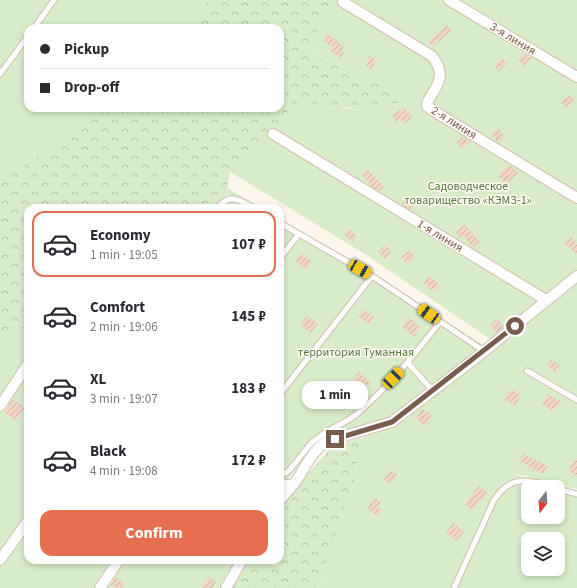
<!DOCTYPE html>
<html lang="en">
<head>
<meta charset="utf-8">
<style>
  :root { --surface:#fff; --page:#f2f2f3; --text:#2b2b33; --muted:#7c7c81; --line:#e1e1e2; --accent:#e76f51 }
  body { margin:0; font-family:"Source Sans 3",sans-serif; background:var(--page); color:var(--text); height:100vh; display:flex; flex-direction:column; font-size:15px; white-space:nowrap }
  * { box-sizing:border-box; margin:0 }
  p { font-size:13px; color:var(--muted) }
  .icon { flex:none; width:22px; height:22px; fill:none; stroke:currentColor; stroke-width:2; stroke-linecap:round; stroke-linejoin:round }
  .map { position:relative; flex:1; overflow:hidden }
  .panel { position:absolute; left:24px; top:204px; width:260px; height:360px; display:flex; flex-direction:column; background:var(--surface); border-radius:12px; box-shadow:0 2px 6px #0003 }
  .panel>* { flex:none }
  .guide { position:absolute; left:24px; top:24px; width:260px; height:88px; border-radius:12px; box-shadow:0 2px 6px #0003; display:grid; align-content:center; height:88px; padding:0 16px; background:var(--surface) }
  .needle { width:26px; rotate:197deg }
  .tools { position:absolute; left:521px; top:480px; display:grid; gap:8px }
  .tools a { display:grid; place-items:center; width:44px; height:44px; border-radius:8px; background:var(--surface); box-shadow:0 2px 6px #0003; font-size:20px }
  .end { position:absolute; width:18px; height:18px; margin:-9px; border:5px solid #7a5c4d; background:#fff; box-shadow:0 0 0 2px #fff }
  .from { border-radius:50% }
  .bubble { position:absolute; height:28px; border-radius:12px; background:var(--surface); box-shadow:0 2px 6px #0003; font-size:13px; font-weight:700; line-height:28px; text-align:center }
  .car { position:absolute; width:12px; height:24px; margin:-12px -6px; border-radius:5px; box-shadow:0 0 3px 1px #0007; background:linear-gradient(#f5c518 24%,#345 0 40%,#f5c518 0 76%,#345 0 86%,#f5c518 0) }
  .guide b { display:flex; align-items:center; gap:14px; height:38px; font-size:15px }
  .guide b+b { border-top:1px solid var(--line) }
  .guide i { width:10px; height:10px; background:var(--text) }
  ul { padding:7px 0 0; list-style:none }
  li { display:flex; align-items:center; gap:12px; height:66px; margin:0 8px 6px; padding:0 8px; border:2px solid transparent; border-radius:12px }
  li div { flex:1 }
  li b { display:block; font-size:15px }
  li em { font-style:normal; font-weight:700 }
  li.current { border-color:var(--accent) }
  li>.icon { width:36px; height:36px; stroke-width:1.5 }
  .primary-button { display:flex; gap:8px; margin-top:auto; padding:8px 16px }
  .primary-button a { flex:1; height:46px; border-radius:12px; background:var(--accent); color:#fff; font-size:16px; font-weight:700; line-height:46px; text-align:center }
  .map>svg:first-child { display:block }
  .forest { fill:url(#forest-crowns) }
  .garden { fill:#d8ecc9; fill-rule:evenodd }
  .building { fill:url(#building-hatch) }
  .lines { fill:none; stroke-linecap:round; stroke-linejoin:round }
  .lane-casing { stroke:#d1beb0; stroke-width:7 }
  .street-casing { stroke:#d1beb0; stroke-width:12 }
  .lane { stroke:#fff; stroke-width:5 }
  .street { stroke:#fff; stroke-width:10 }
  .route { stroke:#7a5c4d; stroke-width:5 }
  .labels { text-anchor:middle; dominant-baseline:central; stroke-width:3; stroke-linejoin:round; paint-order:stroke }
  .street-label { font-size:12px; fill:#7a5c4d; stroke:#fffaf3 }
  .park-label { font-size:12px; fill:#537a41; stroke:#fffaf3 }
</style>
</head>
<body>
<div class="map">
<svg width="577" height="588" viewBox="0 0 577 588">
  <defs>
    <pattern id="forest-crowns" width="20" height="18" patternUnits="userSpaceOnUse"><rect width="20" height="18" fill="#d8ecc9"/><path d="M2 6a3 3 0 1 1 6 0M12 15a3 3 0 1 1 6 0" fill="none" stroke="#b4c2a5"/></pattern>
    <pattern id="building-hatch" width="6" height="6" patternUnits="userSpaceOnUse"><rect width="6" height="6" fill="#f3d5c3"/><path d="M-1 1l2-2M0 6l6-6M5 7l2-2" fill="none" stroke="#cab0a1"/></pattern>
  </defs>
  <rect width="100%" height="100%" fill="#fdf6ec"/>
  <g class="forest">
    <path d="M 198,0 L 333,0 L 310,49 L 315,54 L 409,98 L 407,103 L 383,104 L 364,111 L 344,107 L 230,172 L 227,188 L 202,208 L 28,208 L 28,326 L 0,339 L 0,164 L 89,108 L 280,108 L 280,28 L 181,28 Z"/>
    <path d="M 360,438 L 355,478 L 319,588 L 231,588 L 248,560 L 280,560 L 280,508 L 288,495 L 331,448 Z"/>
  </g>
  <g class="garden">
    <path d="M 0,0 L 209,0 L 188,28 L 28,28 L 28,108 L 105,108 L 0,183 Z"/>
    <path d="M 333,0 L 577,0 L 577,273 L 493,341 L 365,254 L 230,172 L 298,102 L 364,111 L 383,104 L 407,103 L 408,98 L 315,54 L 310,49 Z"/>
    <path d="M 227,188 L 262,208 L 202,208 Z"/>
    <path d="M 280,219 L 355,262 L 487,348 L 395,417 L 318,442 L 289,478 L 282,479 L 280,477 Z"/>
    <path d="M 577,279 L 577,489 L 512,473 L 547,487 L 528,487 L 528,517 L 558,517 L 558,490 L 577,496 L 577,588 L 319,588 L 355,478 L 360,438 L 373,434 L 399,420 ZM 528,539 L 558,539 L 558,569 L 528,569 Z"/>
    <path d="M 28,326 L 28,560 L 248,560 L 231,588 L 0,588 L 0,339 Z"/>
  </g>
  <g class="building">
    <path d="M 447,25 L 452,30 L 432,47 L 428,42 Z"/>
    <path d="M 327,33 L 344,47 L 341,51 L 344,52 L 340,58 L 330,51 L 333,47 L 322,40 Z"/>
    <path d="M 524,53 L 532,58 L 524,66 L 518,60 Z"/>
    <path d="M 369,56 L 376,59 L 372,69 L 366,67 Z"/>
    <path d="M 502,58 L 507,63 L 499,71 L 494,66 Z"/>
    <path d="M 570,95 L 574,101 L 566,108 L 561,102 Z"/>
    <path d="M 404,107 L 412,117 L 404,124 L 400,119 L 396,122 L 392,116 Z"/>
    <path d="M 498,129 L 505,137 L 498,142 L 491,135 Z"/>
    <path d="M 463,137 L 471,141 L 462,149 L 456,142 Z"/>
    <path d="M 510,165 L 518,173 L 506,184 L 498,175 Z"/>
    <path d="M 367,169 L 384,187 L 379,191 L 372,187 L 361,174 Z"/>
    <path d="M 407,197 L 415,204 L 410,210 L 401,204 Z"/>
    <path d="M 464,224 L 480,242 L 472,247 L 464,236 L 461,238 L 455,231 Z"/>
    <path d="M 350,229 L 357,236 L 352,242 L 344,235 Z"/>
    <path d="M 571,237 L 577,244 L 577,255 L 564,243 Z"/>
    <path d="M 385,245 L 391,252 L 385,259 L 378,252 Z"/>
    <path d="M 410,250 L 415,257 L 407,264 L 401,257 Z"/>
    <path d="M 301,254 L 312,262 L 306,270 L 295,261 Z"/>
    <path d="M 430,276 L 440,286 L 433,292 L 423,282 Z"/>
    <path d="M 364,309 L 374,317 L 369,324 L 358,316 Z"/>
    <path d="M 307,316 L 318,324 L 310,333 L 300,325 Z"/>
    <path d="M 409,318 L 421,327 L 414,337 L 402,327 Z"/>
    <path d="M 497,319 L 504,327 L 496,333 L 490,326 Z"/>
    <path d="M 551,360 L 559,365 L 555,372 L 547,367 Z"/>
    <path d="M 359,372 L 371,382 L 364,391 L 352,381 Z"/>
    <path d="M 511,389 L 521,395 L 515,406 L 504,400 Z"/>
    <path d="M 548,394 L 560,401 L 554,411 L 542,404 Z"/>
    <path d="M 13,399 L 25,408 L 15,421 L 4,412 Z"/>
    <path d="M 422,409 L 432,415 L 426,426 L 416,419 Z"/>
    <path d="M 523,454 L 548,466 L 543,474 L 519,461 Z"/>
    <path d="M 577,457 L 577,476 L 568,471 Z"/>
    <path d="M 390,470 L 397,475 L 390,484 L 384,480 Z"/>
    <path d="M 479,486 L 488,493 L 471,510 L 465,504 Z"/>
    <path d="M 375,498 L 381,502 L 377,507 L 382,510 L 378,516 L 367,509 Z"/>
    <path d="M 454,523 L 464,532 L 456,541 L 446,532 Z"/>
    <path d="M 115,577 L 124,583 L 121,588 L 116,588 L 110,584 Z"/>
    <path d="M 209,577 L 216,582 L 212,588 L 201,588 Z"/>
  </g>
  <g class="lines">
    <defs>
      <g id="lane">
        <path d="M 34,28 L 54,0"/>
        <path d="M 0,74 L 28,36"/>
        <path d="M 217,208 C 231,193 237,199 254,208"/>
        <path d="M 280,223 L 372,276 L 484,351"/>
        <path d="M 280,258 L 299,234"/>
        <path d="M 408,363 L 433,391"/>
        <path d="M 527,371 L 577,400"/>
        <path d="M 280,394 L 372,276"/>
        <path d="M 280,473 L 286,473 C 297,464 303,450 314,441 C 327,429 345,424 358,413 C 389,386 415,354 440,322"/>
        <path d="M 558,489 L 577,494"/>
        <path d="M 454,588 L 494,500 C 511,475 526,479 553,487"/>
      </g>
      <g id="street">
        <path d="M 449,0 L 577,77"/>
        <path d="M 343,2 L 432,56 C 443,70 442,80 432,94 C 430,99 427,100 427,106 L 432,110 L 577,198"/>
        <path d="M 273,134 L 546,300"/>
        <path d="M 0,406 L 28,364"/>
        <path d="M 280,482 L 285,485 L 293,485 C 305,470 310,452 327,441 L 392,422 L 472,361 L 577,276"/>
        <path d="M 280,500 L 293,485"/>
        <path d="M 0,560 L 28,521"/>
        <path d="M 100,588 L 119,560"/>
        <path d="M 226,588 L 242,560"/>
      </g>
    </defs>
    <use href="#lane" class="lane-casing"/>
    <use href="#street" class="street-casing"/>
    <use href="#lane" class="lane"/>
    <use href="#street" class="street"/>
  </g>
  <g class="lines">
    <path class="route" d="M 335,439 L 392,422 L 515,326"/>
  </g>
  <g class="labels">
    <g class="street-label">
      <text transform="translate(513 39) rotate(31)">3-я линия</text>
      <text transform="translate(454 123) rotate(32)">2-я линия</text>
      <text transform="translate(440 236) rotate(31)">1-я линия</text>
    </g>
    <g class="park-label">
      <text x="468" y="186">Садоводческое<tspan x="468" dy="14">товарищество «КЭМЗ-1»</tspan></text>
      <text x="356" y="352">территория Туманная</text>
    </g>
  </g>
</svg>
<div class="tools">
<a><svg class="needle" viewBox="-14 -14 28 28"><path d="M0-13l5 13h-10z" fill="#e53935"/><path d="M0 13l5-13h-10z" fill="#7c7c81"/></svg></a>
<a><svg class="icon" aria-label="layers" viewBox="0 0 24 24"><path d="M12 4l9 5-9 5-9-5zM3 14l9 5 9-5"/></svg></a>
</div>
<i class="end from" style="left:515px;top:326px"></i>
<i class="end" style="left:335px;top:439px"></i>
<div class="bubble" style="left:302px;top:381px;width:66px">1 min</div>
<i class="car" style="left:360px;top:269px;rotate:120deg"></i>
<i class="car" style="left:429px;top:314px;rotate:304deg"></i>
<i class="car" style="left:393px;top:378px;rotate:44deg"></i>
<div class="guide">
<b><i class="from"></i>Pickup</b>
<b><i></i>Drop-off</b>
</div>
<section class="panel">
<ul>
<li class="current"><svg class="icon" aria-label="car" viewBox="0 0 24 24"><path d="M5 17H2v-5l4-1 3-4h7l3 4 3 1v5h-3M9 17h6M6 11h13"/><circle cx="7" cy="17" r="2"/><circle cx="17" cy="17" r="2"/></svg><div><b>Economy</b><p>1 min · 19:05</p></div><em>107 ₽</em></li>
<li><svg class="icon" aria-label="car" viewBox="0 0 24 24"><path d="M5 17H2v-5l4-1 3-4h7l3 4 3 1v5h-3M9 17h6M6 11h13"/><circle cx="7" cy="17" r="2"/><circle cx="17" cy="17" r="2"/></svg><div><b>Comfort</b><p>2 min · 19:06</p></div><em>145 ₽</em></li>
<li><svg class="icon" aria-label="car" viewBox="0 0 24 24"><path d="M5 17H2v-5l4-1 3-4h7l3 4 3 1v5h-3M9 17h6M6 11h13"/><circle cx="7" cy="17" r="2"/><circle cx="17" cy="17" r="2"/></svg><div><b>XL</b><p>3 min · 19:07</p></div><em>183 ₽</em></li>
<li><svg class="icon" aria-label="car" viewBox="0 0 24 24"><path d="M5 17H2v-5l4-1 3-4h7l3 4 3 1v5h-3M9 17h6M6 11h13"/><circle cx="7" cy="17" r="2"/><circle cx="17" cy="17" r="2"/></svg><div><b>Black</b><p>4 min · 19:08</p></div><em>172 ₽</em></li>
</ul>
<div class="primary-button"><a>Confirm</a></div>
</section>
</div>
</body>
</html>
